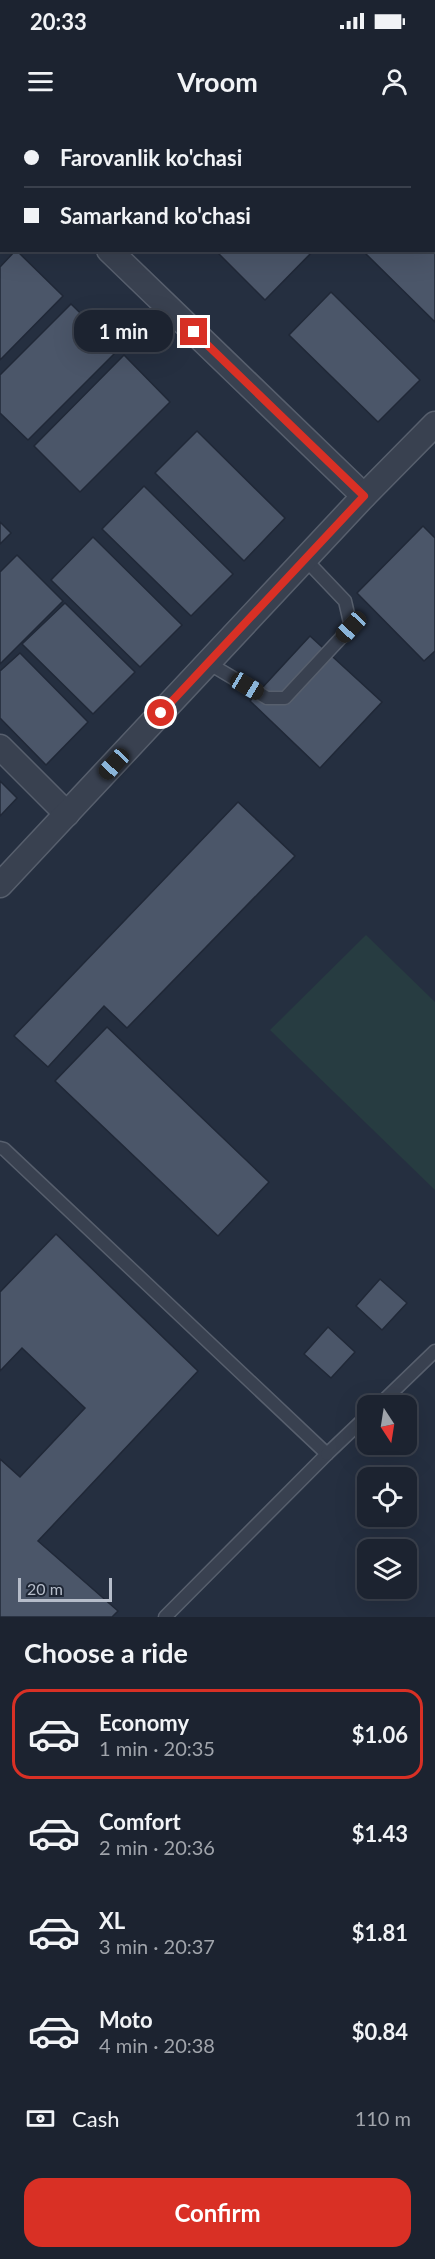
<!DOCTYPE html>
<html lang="en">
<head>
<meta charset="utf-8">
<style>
  :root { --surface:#1c2330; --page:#292f3c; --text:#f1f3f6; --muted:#a0a4ab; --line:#3a404c; --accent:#d93025 }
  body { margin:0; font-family:Lato,sans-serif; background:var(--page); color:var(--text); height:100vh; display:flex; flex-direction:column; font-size:22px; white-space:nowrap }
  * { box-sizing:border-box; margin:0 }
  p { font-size:20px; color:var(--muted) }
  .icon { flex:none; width:33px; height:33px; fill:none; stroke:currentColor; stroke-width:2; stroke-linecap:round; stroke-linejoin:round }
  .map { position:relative; height:1497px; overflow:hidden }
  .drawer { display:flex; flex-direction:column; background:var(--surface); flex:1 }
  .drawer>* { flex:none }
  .hud { position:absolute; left:0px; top:0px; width:435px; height:132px; box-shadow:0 6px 24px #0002,0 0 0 2px var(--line); display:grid; align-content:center; height:132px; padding:0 24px; background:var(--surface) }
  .needle { width:39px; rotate:168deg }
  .controls { position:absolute; left:357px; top:1275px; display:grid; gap:12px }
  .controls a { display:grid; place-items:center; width:60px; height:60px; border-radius:12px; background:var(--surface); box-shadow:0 6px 24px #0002,0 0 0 2px var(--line); font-size:30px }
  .scale { position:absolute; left:18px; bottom:15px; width:94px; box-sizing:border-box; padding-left:6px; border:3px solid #b6bdca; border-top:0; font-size:16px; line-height:21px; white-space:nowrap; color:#b6bdca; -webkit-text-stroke:4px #1e2635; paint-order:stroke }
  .end { position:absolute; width:27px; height:27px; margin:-14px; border:8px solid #d93025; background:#fff; box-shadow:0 0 0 3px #fff }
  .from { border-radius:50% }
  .bubble { position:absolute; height:42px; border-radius:18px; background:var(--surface); box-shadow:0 6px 24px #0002,0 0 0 2px var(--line); font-size:20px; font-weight:700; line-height:42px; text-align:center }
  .car { position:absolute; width:18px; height:36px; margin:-18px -9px; border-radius:8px; box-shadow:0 0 4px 2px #0007; background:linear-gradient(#222 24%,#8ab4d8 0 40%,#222 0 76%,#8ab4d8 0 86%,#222 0) }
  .hud b { display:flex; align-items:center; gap:21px; height:57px; font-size:22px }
  .hud b+b { border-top:2px solid var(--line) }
  .hud i { width:15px; height:15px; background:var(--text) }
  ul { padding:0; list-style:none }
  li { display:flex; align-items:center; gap:18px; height:90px; margin:0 12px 9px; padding:0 12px; border:3px solid transparent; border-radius:18px }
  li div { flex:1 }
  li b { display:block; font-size:22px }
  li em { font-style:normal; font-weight:700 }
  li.active { border-color:var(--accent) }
  li>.icon { width:54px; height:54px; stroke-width:1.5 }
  h2 { padding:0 24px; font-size:27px; line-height:72px }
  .pay { display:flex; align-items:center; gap:15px; height:66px; padding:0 24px; font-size:22px }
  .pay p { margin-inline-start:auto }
  .cta { display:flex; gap:12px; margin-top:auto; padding:12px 24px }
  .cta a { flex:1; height:69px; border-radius:18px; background:var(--accent); color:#fff; font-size:24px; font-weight:700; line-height:69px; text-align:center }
  .status { display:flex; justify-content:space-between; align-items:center; height:42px; padding:0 30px; background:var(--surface); direction:ltr }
  .status svg { height:16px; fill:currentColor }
  header { display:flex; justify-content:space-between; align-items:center; height:78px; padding:0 24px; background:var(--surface); font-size:27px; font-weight:700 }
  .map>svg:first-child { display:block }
  .green { fill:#273c41 }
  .building { fill:#4b5669; stroke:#202837; stroke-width:1.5 }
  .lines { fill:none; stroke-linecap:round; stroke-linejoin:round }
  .lane-casing { stroke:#575f6d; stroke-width:15 }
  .street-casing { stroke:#575f6d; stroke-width:27 }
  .lane { stroke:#394150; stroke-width:12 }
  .street { stroke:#394150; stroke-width:24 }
  .route { stroke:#d93025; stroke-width:8 }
</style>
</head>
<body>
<div class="status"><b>20:33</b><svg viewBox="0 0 49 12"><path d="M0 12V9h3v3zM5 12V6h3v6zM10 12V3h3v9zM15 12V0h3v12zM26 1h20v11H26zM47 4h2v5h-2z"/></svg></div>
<header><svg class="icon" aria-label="menu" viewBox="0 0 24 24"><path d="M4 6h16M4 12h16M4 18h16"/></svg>Vroom<svg class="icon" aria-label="person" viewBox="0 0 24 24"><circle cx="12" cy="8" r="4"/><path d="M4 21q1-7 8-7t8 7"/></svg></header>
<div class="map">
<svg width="435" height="1497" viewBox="0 0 435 1497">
  <rect width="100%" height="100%" fill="#252f40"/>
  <path class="green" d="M 366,815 L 435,882 L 435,1070 L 270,910 Z"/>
  <g class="building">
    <path d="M 105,0 L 198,0 L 104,2 Z"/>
    <path d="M 229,0 L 267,0 L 268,2 L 227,2 Z"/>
    <path d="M 364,0 L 435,0 L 435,21 L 434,23 L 434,2 L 362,2 Z"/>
    <path d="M 434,117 L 435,118 L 435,202 L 365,133 L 367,130 L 434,130 Z"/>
    <path d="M 16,130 L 63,176 L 0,240 L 0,147 Z"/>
    <path d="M 222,130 L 314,130 L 265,180 L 219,134 Z"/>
    <path d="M 331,172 L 420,260 L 378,302 L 289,215 Z"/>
    <path d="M 71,184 L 118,230 L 28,320 L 0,293 L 0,255 Z"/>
    <path d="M 124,235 L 170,282 L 80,372 L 34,326 Z"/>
    <path d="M 197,311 L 285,398 L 244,441 L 155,353 Z"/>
    <path d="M 144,366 L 233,454 L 191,496 L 102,409 Z"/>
    <path d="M 0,402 L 11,413 L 0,424 Z"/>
    <path d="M 423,406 L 435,418 L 435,531 L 424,541 L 357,473 Z"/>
    <path d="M 93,417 L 182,505 L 140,547 L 51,460 Z"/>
    <path d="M 17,435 L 63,481 L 0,544 L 0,452 Z"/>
    <path d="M 65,483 L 135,552 L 93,594 L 22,524 Z"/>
    <path d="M 310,516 L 382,582 L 320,648 L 250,581 Z"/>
    <path d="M 20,533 L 88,602 L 46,645 L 0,598 L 0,551 Z"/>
    <path d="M 0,661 L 17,678 L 0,696 Z"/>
    <path d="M 238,682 L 295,736 L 127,908 L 104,886 L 48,947 L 14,916 Z"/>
    <path d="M 107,907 L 269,1062 L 218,1116 L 55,961 Z"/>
    <path d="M 56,1114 L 198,1251 L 38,1421 L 118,1491 L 112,1497 L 0,1497 L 0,1339 L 20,1357 L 85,1288 L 22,1228 L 0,1251 L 0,1172 Z"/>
    <path d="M 380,1159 L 407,1183 L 382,1210 L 356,1186 Z"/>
    <path d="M 328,1207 L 355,1232 L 331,1258 L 304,1234 Z"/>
  </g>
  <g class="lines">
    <defs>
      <g id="lane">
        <path d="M 208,543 L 267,578 L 285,578 L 351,507 L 345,481 L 305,439"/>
        <path d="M 0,1028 L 4,1029 L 327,1334 L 165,1497"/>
        <path d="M 378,1286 L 435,1231"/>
        <path d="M 327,1334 L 368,1295"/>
      </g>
      <g id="street">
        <path d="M 0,26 L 2,27"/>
        <path d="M 109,130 L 364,376"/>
        <path d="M 0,627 L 67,694"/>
        <path d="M 0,765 L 364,376 L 435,304"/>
      </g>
    </defs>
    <use href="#lane" class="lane-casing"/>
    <use href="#street" class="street-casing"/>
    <use href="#lane" class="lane"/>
    <use href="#street" class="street"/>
  </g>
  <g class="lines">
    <path class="route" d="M 161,593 L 364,376 L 194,212"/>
  </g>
</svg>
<div class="controls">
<a><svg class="needle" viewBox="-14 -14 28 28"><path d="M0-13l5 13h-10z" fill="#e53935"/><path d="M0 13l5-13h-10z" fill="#a0a4ab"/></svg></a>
<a><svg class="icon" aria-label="locate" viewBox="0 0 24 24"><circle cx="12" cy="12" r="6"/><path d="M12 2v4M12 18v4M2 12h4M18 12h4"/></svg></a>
<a><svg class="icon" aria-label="layers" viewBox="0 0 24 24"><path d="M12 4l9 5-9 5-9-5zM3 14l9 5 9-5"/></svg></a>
</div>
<div class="scale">20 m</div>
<i class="end from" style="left:161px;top:593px"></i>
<i class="end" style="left:194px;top:212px"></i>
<div class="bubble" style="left:74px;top:190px;width:99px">1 min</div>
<i class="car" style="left:351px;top:507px;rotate:223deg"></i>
<i class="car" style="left:247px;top:566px;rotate:121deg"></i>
<i class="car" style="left:114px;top:644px;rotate:223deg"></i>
<div class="hud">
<b><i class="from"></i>Farovanlik ko'chasi</b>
<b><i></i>Samarkand ko'chasi</b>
</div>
</div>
<section class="drawer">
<h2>Choose a ride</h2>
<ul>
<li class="active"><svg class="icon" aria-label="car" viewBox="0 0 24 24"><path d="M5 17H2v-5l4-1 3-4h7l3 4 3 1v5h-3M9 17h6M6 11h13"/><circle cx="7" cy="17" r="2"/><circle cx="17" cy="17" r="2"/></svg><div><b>Economy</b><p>1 min · 20:35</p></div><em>$1.06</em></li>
<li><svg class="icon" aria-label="car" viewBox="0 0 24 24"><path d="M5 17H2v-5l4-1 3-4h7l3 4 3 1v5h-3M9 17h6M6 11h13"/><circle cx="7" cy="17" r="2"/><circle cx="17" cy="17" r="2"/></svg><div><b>Comfort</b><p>2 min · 20:36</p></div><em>$1.43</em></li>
<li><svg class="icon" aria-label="car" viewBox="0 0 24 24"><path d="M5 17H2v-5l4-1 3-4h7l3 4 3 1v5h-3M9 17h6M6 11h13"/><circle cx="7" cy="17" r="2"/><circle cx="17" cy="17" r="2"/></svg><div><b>XL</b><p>3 min · 20:37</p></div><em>$1.81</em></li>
<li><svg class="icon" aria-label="car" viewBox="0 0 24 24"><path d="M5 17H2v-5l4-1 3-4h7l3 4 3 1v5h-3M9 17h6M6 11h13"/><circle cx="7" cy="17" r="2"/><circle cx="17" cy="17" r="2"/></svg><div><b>Moto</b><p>4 min · 20:38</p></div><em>$0.84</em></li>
</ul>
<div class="pay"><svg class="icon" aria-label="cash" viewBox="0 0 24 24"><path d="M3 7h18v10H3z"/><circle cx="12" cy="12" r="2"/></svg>Cash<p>110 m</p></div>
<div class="cta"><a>Confirm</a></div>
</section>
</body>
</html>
